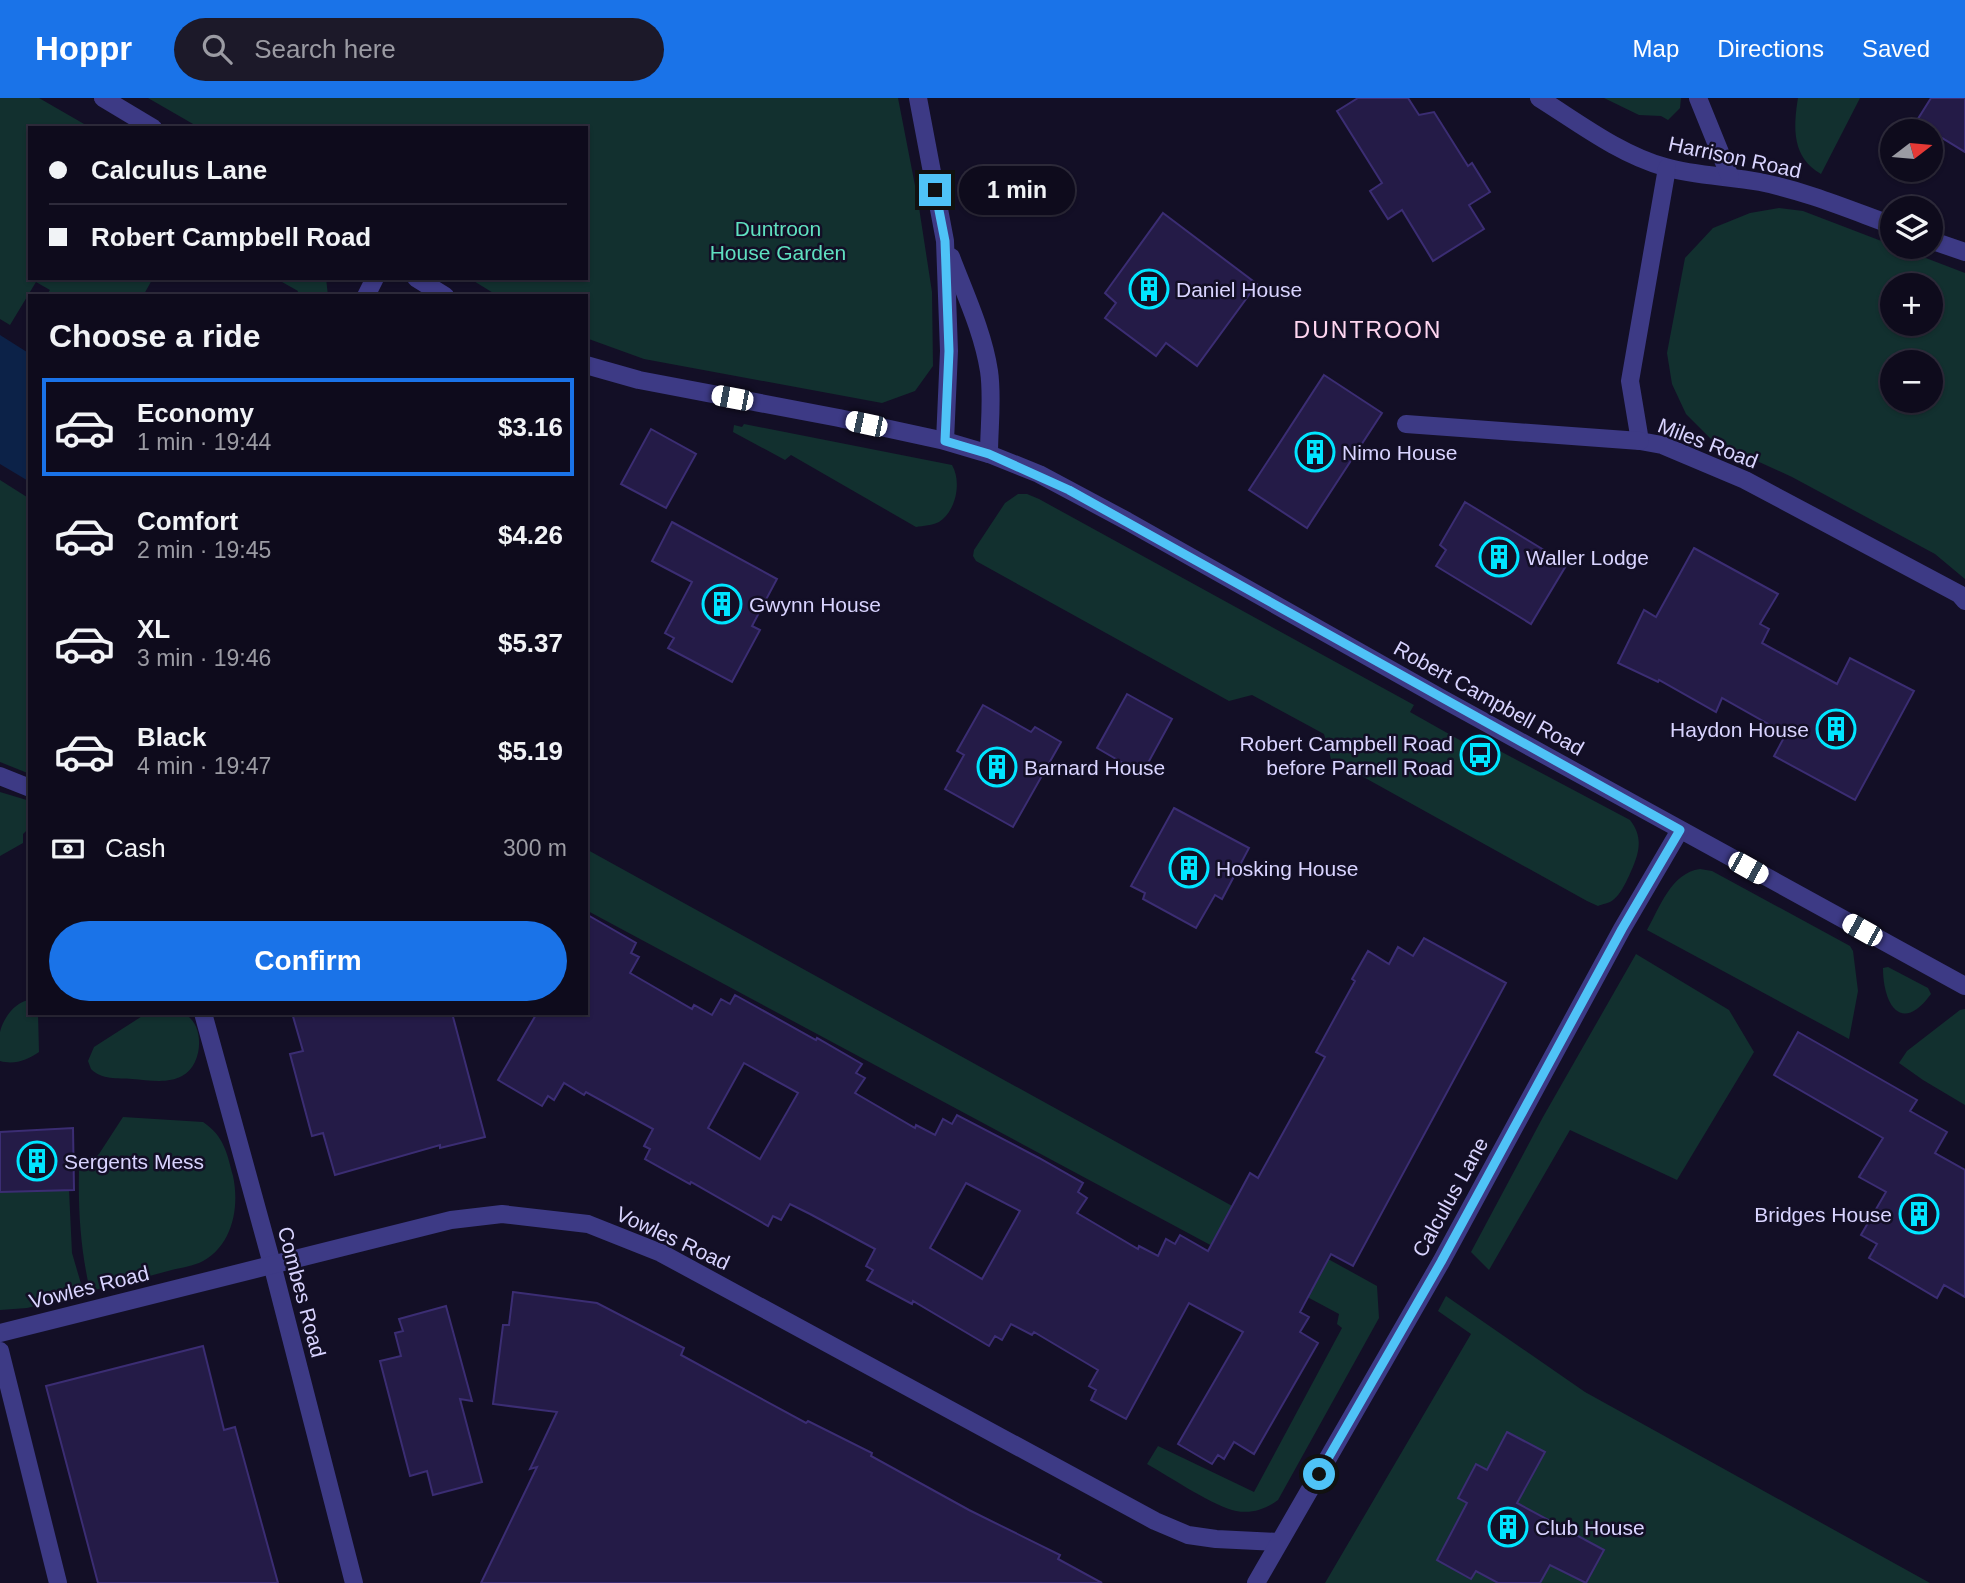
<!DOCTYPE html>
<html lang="en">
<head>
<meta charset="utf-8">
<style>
  :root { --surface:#0e0b1c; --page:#1c1929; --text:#f1f3f6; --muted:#9b9ba3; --line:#2e2b3b; --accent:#1a73e8 }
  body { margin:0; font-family:Helvetica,sans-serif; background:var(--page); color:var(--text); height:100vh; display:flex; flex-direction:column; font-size:26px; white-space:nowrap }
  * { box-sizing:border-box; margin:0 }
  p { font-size:23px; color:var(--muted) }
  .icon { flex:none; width:38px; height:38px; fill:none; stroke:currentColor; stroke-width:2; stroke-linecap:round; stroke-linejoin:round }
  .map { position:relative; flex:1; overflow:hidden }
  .panel { position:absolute; left:28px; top:196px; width:560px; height:721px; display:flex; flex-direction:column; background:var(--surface); border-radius:0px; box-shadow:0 2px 5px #0004,0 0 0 2px var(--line) }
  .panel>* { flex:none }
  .top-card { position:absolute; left:28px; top:28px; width:560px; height:154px; border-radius:0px; box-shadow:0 2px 5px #0004,0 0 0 2px var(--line); display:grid; align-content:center; height:154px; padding:0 21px; background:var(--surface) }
  .needle { width:46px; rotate:74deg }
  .buttons { position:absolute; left:1880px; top:21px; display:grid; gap:14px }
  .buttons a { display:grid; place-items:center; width:63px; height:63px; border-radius:50%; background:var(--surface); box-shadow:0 2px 5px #0004,0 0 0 2px var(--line); font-size:35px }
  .end { position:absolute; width:32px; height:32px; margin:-16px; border:9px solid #4fc3f7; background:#111; box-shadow:0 0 0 4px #111 }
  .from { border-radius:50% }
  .bubble { position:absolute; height:49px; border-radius:24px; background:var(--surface); box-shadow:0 2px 5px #0004,0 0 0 2px var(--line); font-size:23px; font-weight:600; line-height:49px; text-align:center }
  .car { position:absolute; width:21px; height:42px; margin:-21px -10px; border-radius:9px; box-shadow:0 0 5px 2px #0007; background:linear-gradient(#fff 24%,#345 0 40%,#fff 0 76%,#345 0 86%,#fff 0) }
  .top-card b { display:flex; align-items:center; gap:24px; height:66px; font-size:26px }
  .top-card b+b { border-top:2px solid var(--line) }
  .top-card i { width:18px; height:18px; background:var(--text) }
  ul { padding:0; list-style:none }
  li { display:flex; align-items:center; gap:21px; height:98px; margin:0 14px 10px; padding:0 7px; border:4px solid transparent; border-radius:0px }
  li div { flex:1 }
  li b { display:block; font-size:26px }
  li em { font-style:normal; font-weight:600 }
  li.active { border-color:var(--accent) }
  li>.icon { width:63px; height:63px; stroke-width:1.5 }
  h2 { padding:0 21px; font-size:32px; line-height:84px }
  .pay { display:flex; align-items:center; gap:18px; height:77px; padding:0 21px; font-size:26px }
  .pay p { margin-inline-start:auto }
  .primary-button { display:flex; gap:14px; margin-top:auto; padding:14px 21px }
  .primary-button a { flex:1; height:80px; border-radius:42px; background:var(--accent); color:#fff; font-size:28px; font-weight:600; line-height:80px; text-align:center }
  header { display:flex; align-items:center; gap:42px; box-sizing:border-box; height:98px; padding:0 35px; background:var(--accent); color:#fff }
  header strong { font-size:33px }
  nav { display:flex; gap:38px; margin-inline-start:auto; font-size:24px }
  .search { width:490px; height:63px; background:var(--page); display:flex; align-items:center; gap:18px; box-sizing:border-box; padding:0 24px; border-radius:38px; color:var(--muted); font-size:26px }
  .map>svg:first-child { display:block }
  .green { fill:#12302f; fill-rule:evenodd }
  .water { fill:#0c2248 }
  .building { fill:#241b47; stroke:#3b2d73; stroke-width:2; fill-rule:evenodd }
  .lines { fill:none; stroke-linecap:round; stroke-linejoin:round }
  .minor { stroke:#3d3a85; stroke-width:18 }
  .route { stroke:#4fc3f7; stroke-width:9 }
  .labels { text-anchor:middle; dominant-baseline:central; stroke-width:5; stroke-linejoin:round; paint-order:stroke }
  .street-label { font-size:21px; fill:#d9d4ff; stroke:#130f26 }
  .park-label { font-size:21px; fill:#5fe0c0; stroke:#130f26 }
  .poi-label { font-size:21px; fill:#d9d4ff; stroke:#130f26; text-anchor:start }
  .neighbourhood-label { font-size:23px; letter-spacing:2px; fill:#ffd6f0; stroke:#130f26 }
</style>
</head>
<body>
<header>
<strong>Hoppr</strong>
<div class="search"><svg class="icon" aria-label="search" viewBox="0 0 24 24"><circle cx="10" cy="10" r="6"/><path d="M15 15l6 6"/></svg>Search here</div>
<nav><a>Map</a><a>Directions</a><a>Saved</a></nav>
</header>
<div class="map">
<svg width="1965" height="1485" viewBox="0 0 1965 1485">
  <rect width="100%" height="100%" fill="#130f26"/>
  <g class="green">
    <path d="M 0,0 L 39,0 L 91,30 L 30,30 L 30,180 L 153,180 L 143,198 L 46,198 L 50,192 L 36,184 L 10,227 L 0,221 Z"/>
    <path d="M 148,0 L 898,0 L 918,103 L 932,194 L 933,268 L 915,293 L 882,305 L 644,261 L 586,240 L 586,198 L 498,198 L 469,180 L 586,180 L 586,30 L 200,30 Z"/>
    <path d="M 1604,0 L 1681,0 L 1680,10 L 1668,22 L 1661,18 L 1639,17 Z"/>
    <path d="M 1798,0 L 1860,0 L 1821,76 C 1792,60 1793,30 1798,0 Z"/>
    <path d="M 1779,110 L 1803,113 L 1965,175 L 1965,481 L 1935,456 L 1792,379 L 1713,343 L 1686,316 L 1672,286 L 1667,255 L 1685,160 L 1713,130 L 1750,115 ZM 1892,187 L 1930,187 L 1930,226 L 1892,226 ZM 1892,264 L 1930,264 L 1930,303 L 1892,303 Z"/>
    <path d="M 275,180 L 326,180 L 328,198 L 296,198 L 298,193 Z"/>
    <path d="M 744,326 L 952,367 C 962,384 956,413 939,424 C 933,427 923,428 916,429 L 791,357 L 785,362 L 733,334 L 734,327 L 742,329 Z"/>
    <path d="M 0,382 L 30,401 L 30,676 L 0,664 Z"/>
    <path d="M 1018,396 L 1027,396 L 1039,401 L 1414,607 L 1410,614 L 1472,649 L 1471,656 L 1489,664 L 1498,652 L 1630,722 C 1645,741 1638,758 1629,778 C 1625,786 1620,797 1613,802 C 1610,805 1602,806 1598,808 L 1587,803 L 1331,661 L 1324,636 L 1252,597 L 1229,603 L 976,463 L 973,458 L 974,452 L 1005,405 Z"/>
    <path d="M 0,694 L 30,703 L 30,729 L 23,736 L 23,745 L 0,758 Z"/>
    <path d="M 586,751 L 1377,1188 L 1379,1220 L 1278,1402 C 1266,1411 1252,1416 1236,1413 C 1217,1410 1168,1378 1147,1366 L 1158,1348 L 1254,1394 L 1342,1230 L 1337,1226 L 1339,1216 L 586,812 Z"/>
    <path d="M 1700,771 L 1712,773 L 1850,848 L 1853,853 L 1858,893 L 1849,941 L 1647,832 C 1660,809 1671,775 1700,771 Z"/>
    <path d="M 1636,856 L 1729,912 L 1754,954 L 1677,1082 L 1570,1032 L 1489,1172 L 1471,1154 L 1543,1019 Z"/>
    <path d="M 1888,869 L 1928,890 L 1931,896 C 1901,937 1883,906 1883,870 Z"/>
    <path d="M 30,902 L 30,915 L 38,915 L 39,954 C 27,962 15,967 0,963 C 0,954 0,942 0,934 C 3,920 16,903 30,902 Z"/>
    <path d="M 1965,911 L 1965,1007 L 1923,982 L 1899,965 L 1907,953 L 1960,912 Z"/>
    <path d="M 147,915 C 158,915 171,913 181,915 C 205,921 205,966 182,978 C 168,986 148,982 132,981 C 117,980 102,982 91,971 L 88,963 L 94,949 Z"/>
    <path d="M 123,1019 L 203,1024 C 224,1038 227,1055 233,1078 C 240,1110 232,1150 199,1165 C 189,1169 178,1170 168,1173 C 142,1180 116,1187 90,1193 C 81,1153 78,1115 79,1073 L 99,1056 Z"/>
    <path d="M 69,1092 L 72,1155 L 84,1196 L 27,1210 L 0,1212 L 0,1094 Z"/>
    <path d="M 1446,1198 L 1585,1294 L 1930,1485 L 1325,1485 L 1471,1236 L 1438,1213 Z"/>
  </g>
  <path class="water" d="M 0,237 L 30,256 L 30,384 L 0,366 Z"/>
  <g class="building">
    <path d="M 1358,0 L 1408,0 L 1419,17 L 1434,14 L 1468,68 L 1472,65 L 1490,94 L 1469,107 L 1484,131 L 1433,163 L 1402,112 L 1388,121 L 1370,93 L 1382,85 L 1337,13 Z"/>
    <path d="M 1931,0 L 1965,0 L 1965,54 L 1916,24 Z"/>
    <path d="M 1163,115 L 1257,186 L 1197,268 L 1166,245 L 1156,258 L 1105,220 L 1116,205 L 1105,195 Z"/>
    <path d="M 1324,277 L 1382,315 L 1307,430 L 1249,392 Z"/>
    <path d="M 651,331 L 696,356 L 666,410 L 621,386 Z"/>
    <path d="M 1465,404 L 1567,466 L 1531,526 L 1436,468 L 1446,452 L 1440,447 Z"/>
    <path d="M 672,424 L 777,481 L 752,528 L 760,532 L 732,584 L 668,550 L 674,540 L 665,535 L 692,484 L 652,463 Z"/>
    <path d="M 1694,450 L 1778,496 L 1760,526 L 1769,531 L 1762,545 L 1837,586 L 1850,560 L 1914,593 L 1855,702 L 1774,658 L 1786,636 L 1722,600 L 1716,614 L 1659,582 L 1658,584 L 1618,565 L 1644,512 L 1656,519 Z"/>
    <path d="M 1127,596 L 1172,621 L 1142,676 L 1097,650 Z"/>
    <path d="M 983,607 L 1031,634 L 1035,629 L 1061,644 L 1013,729 L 945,691 L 964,657 L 957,653 Z"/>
    <path d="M 1174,710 L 1249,750 L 1222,801 L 1215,797 L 1196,830 L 1143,801 L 1145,795 L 1131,788 Z"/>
    <path d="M 586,816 L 636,845 L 631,855 L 639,859 L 630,875 L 692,911 L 694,907 L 712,917 L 721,901 L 730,906 L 735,897 L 816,942 L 817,940 L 862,966 L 856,975 L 865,980 L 855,995 L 915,1030 L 916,1027 L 935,1037 L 943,1021 L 952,1026 L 957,1017 L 1039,1060 L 1083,1085 L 1078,1094 L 1087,1100 L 1077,1115 L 1138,1151 L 1139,1148 L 1158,1158 L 1166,1141 L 1175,1146 L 1180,1137 L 1208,1153 L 1250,1075 L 1258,1080 L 1325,959 L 1316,954 L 1355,883 L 1352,881 L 1368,853 L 1389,866 L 1398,849 L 1413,858 L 1424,840 L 1506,885 L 1353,1168 L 1331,1156 L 1300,1214 L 1309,1219 L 1300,1234 L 1318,1245 L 1254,1356 L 1234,1344 L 1224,1361 L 1218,1357 L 1212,1366 L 1178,1346 L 1243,1234 L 1189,1205 L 1126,1321 L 1091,1302 L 1096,1292 L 1089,1288 L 1098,1272 L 1034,1234 L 1032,1237 L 1011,1226 L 1002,1242 L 995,1238 L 989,1248 L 913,1203 L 912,1206 L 867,1182 L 873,1172 L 866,1168 L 875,1151 L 810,1116 L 790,1106 L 781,1122 L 773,1118 L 768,1128 L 691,1084 L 690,1086 L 645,1061 L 650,1051 L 644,1048 L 653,1031 L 586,994 L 584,997 L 564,985 L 554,1002 L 548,998 L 542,1008 L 498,982 L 537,915 L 586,915 ZM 744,965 L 798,995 L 760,1061 L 708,1030 ZM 966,1085 L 1020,1113 L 982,1181 L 930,1150 Z"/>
    <path d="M 292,915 L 452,915 L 485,1039 L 440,1050 L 440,1047 L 335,1077 L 323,1035 L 312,1038 L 290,956 L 303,953 Z"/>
    <path d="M 1798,934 L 1917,1002 L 1910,1013 L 1947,1034 L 1935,1055 L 1965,1072 L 1965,1199 L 1944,1187 L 1937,1200 L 1869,1160 L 1877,1146 L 1861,1137 L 1886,1094 L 1859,1079 L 1883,1040 L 1774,977 Z"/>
    <path d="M 73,1030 L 74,1092 L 0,1094 L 0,1034 Z"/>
    <path d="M 513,1194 L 597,1205 L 684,1250 L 681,1257 L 806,1325 L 808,1323 L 872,1355 L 871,1358 L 969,1412 L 1060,1457 L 1058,1461 L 1102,1485 L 481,1485 L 537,1369 L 530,1371 L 557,1314 L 493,1306 L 503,1227 L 509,1227 Z"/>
    <path d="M 446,1208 L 472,1303 L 460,1301 L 482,1384 L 433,1397 L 427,1373 L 410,1378 L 380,1263 L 401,1258 L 395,1235 L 403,1233 L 399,1221 Z"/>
    <path d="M 203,1248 L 224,1332 L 235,1329 L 278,1485 L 98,1485 L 46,1288 Z"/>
    <path d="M 1507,1334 L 1545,1354 L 1517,1405 L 1604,1452 L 1586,1485 L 1550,1467 L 1540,1485 L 1498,1485 L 1476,1473 L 1471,1481 L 1437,1462 L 1467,1405 L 1458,1400 L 1476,1366 L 1487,1372 Z"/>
  </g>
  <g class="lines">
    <g class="minor">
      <path d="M 103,0 L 153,30"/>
      <path d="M 918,0 L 945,143 L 949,253 L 945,343"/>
      <path d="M 1539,0 C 1579,25 1619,56 1665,69 C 1695,78 1729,78 1760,84 C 1805,93 1848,111 1892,127"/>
      <path d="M 1698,0 L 1730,79"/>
      <path d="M 1667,70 L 1630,283 L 1640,343 L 1662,347 L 1745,382 L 1959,496 L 1965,503"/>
      <path d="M 1930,142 L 1965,154"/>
      <path d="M 951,159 C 965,196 983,234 989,273 C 993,300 989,329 989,356"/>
      <path d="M 416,180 L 445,198"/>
      <path d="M 366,198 L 375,180"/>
      <path d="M 586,267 L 639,282 L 839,320 L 945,343 L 989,356 L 1039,376 L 1127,423 L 1441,600 L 1965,888"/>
      <path d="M 1406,326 L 1640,343"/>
      <path d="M 0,678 L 30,690"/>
      <path d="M 203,915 L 272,1166 L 354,1485"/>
      <path d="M 0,1235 L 451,1122 L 502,1116 L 588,1126 L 661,1155 L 1155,1423 L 1188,1437 L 1216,1441 L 1279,1444"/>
      <path d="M 0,1253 L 58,1485"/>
      <path d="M 1256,1485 L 1441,1164 L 1622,831 L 1680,732"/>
    </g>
  </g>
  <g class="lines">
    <path class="route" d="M 935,92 L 945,143 L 949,253 L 945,343 L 989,356 L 1069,392 L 1680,732 L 1622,831 L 1441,1164 L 1319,1376"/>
  </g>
  <defs>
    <symbol id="building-ring" viewBox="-11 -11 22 22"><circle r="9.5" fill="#130f26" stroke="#00e5ff" stroke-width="1.5"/><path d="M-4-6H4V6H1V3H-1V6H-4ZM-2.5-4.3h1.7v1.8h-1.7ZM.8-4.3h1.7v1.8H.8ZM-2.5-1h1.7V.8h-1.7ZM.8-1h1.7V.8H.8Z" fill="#00e5ff"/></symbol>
    <symbol id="bus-ring" viewBox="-11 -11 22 22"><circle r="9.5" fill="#130f26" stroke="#00e5ff" stroke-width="1.5"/><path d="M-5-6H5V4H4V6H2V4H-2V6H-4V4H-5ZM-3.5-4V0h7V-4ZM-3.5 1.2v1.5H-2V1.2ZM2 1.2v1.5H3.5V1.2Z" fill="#00e5ff"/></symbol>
  </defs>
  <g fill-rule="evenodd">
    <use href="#building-ring" x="1127" y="169" width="44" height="44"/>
    <use href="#building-ring" x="1293" y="332" width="44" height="44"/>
    <use href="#building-ring" x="1477" y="437" width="44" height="44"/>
    <use href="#building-ring" x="700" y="484" width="44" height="44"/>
    <use href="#building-ring" x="1814" y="609" width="44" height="44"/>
    <use href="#bus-ring" x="1458" y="635" width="44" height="44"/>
    <use href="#building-ring" x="975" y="647" width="44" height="44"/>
    <use href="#building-ring" x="1167" y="748" width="44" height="44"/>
    <use href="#building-ring" x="15" y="1041" width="44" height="44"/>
    <use href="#building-ring" x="1897" y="1094" width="44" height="44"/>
    <use href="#building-ring" x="1486" y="1407" width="44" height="44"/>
  </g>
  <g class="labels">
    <g class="street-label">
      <text transform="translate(1735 59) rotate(12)">Harrison Road</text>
      <text transform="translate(1708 345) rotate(21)">Miles Road</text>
      <text transform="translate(1489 600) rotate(29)">Robert Campbell Road</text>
      <text transform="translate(1450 1099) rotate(-61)">Calculus Lane</text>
      <text transform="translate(673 1140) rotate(25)">Vowles Road</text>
      <text transform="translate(89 1189) rotate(-14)">Vowles Road</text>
      <text transform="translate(302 1194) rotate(75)">Combes Road</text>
    </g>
    <g class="park-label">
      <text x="778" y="130">Duntroon<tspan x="778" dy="24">House Garden</tspan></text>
    </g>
    <g class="poi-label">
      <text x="1176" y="191">Daniel House</text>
      <text x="1342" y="354">Nimo House</text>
      <text x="1526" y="459">Waller Lodge</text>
      <text x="749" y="506">Gwynn House</text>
      <text x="1809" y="631" text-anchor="end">Haydon House</text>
      <text x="1453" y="645" text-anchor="end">Robert Campbell Road<tspan x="1453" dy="24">before Parnell Road</tspan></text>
      <text x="1024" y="669">Barnard House</text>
      <text x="1216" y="770">Hosking House</text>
      <text x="64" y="1063">Sergents Mess</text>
      <text x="1892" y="1116" text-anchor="end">Bridges House</text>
      <text x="1535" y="1429">Club House</text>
    </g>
    <g class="neighbourhood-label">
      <text x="1368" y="232">DUNTROON</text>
    </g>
  </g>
</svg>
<div class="buttons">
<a><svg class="needle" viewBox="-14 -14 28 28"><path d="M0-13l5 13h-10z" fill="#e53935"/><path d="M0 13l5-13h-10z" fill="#9b9ba3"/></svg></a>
<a><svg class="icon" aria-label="layers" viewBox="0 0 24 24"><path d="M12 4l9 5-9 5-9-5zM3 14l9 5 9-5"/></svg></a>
<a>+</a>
<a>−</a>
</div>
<i class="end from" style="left:1319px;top:1376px"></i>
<i class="end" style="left:935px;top:92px"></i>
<div class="bubble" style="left:959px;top:68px;width:116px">1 min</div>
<i class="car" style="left:732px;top:300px;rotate:281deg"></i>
<i class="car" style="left:866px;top:326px;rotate:282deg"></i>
<i class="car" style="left:1748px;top:770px;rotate:119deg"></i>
<i class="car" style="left:1862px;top:832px;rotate:299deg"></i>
<div class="top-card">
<b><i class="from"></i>Calculus Lane</b>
<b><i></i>Robert Campbell Road</b>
</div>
<section class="panel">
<h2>Choose a ride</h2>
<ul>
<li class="active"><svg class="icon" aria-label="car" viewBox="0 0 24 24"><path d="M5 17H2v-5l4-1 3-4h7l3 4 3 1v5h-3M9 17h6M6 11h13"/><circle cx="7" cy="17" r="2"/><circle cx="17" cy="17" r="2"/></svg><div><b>Economy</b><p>1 min · 19:44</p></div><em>$3.16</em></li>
<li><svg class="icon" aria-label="car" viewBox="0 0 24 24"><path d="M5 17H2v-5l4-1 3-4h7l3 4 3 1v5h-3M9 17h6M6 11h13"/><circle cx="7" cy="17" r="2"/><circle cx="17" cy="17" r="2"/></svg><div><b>Comfort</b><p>2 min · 19:45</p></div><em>$4.26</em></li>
<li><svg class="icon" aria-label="car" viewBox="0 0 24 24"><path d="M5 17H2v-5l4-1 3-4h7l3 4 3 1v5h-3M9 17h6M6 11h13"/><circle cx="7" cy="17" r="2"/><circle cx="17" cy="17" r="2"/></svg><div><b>XL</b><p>3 min · 19:46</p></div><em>$5.37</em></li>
<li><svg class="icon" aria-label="car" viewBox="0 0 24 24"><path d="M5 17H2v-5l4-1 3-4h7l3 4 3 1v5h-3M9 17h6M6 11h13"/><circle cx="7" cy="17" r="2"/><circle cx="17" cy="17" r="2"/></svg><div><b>Black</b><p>4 min · 19:47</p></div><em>$5.19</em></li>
</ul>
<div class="pay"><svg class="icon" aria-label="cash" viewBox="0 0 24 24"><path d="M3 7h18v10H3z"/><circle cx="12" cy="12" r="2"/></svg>Cash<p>300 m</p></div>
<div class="primary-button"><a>Confirm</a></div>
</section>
</div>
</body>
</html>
